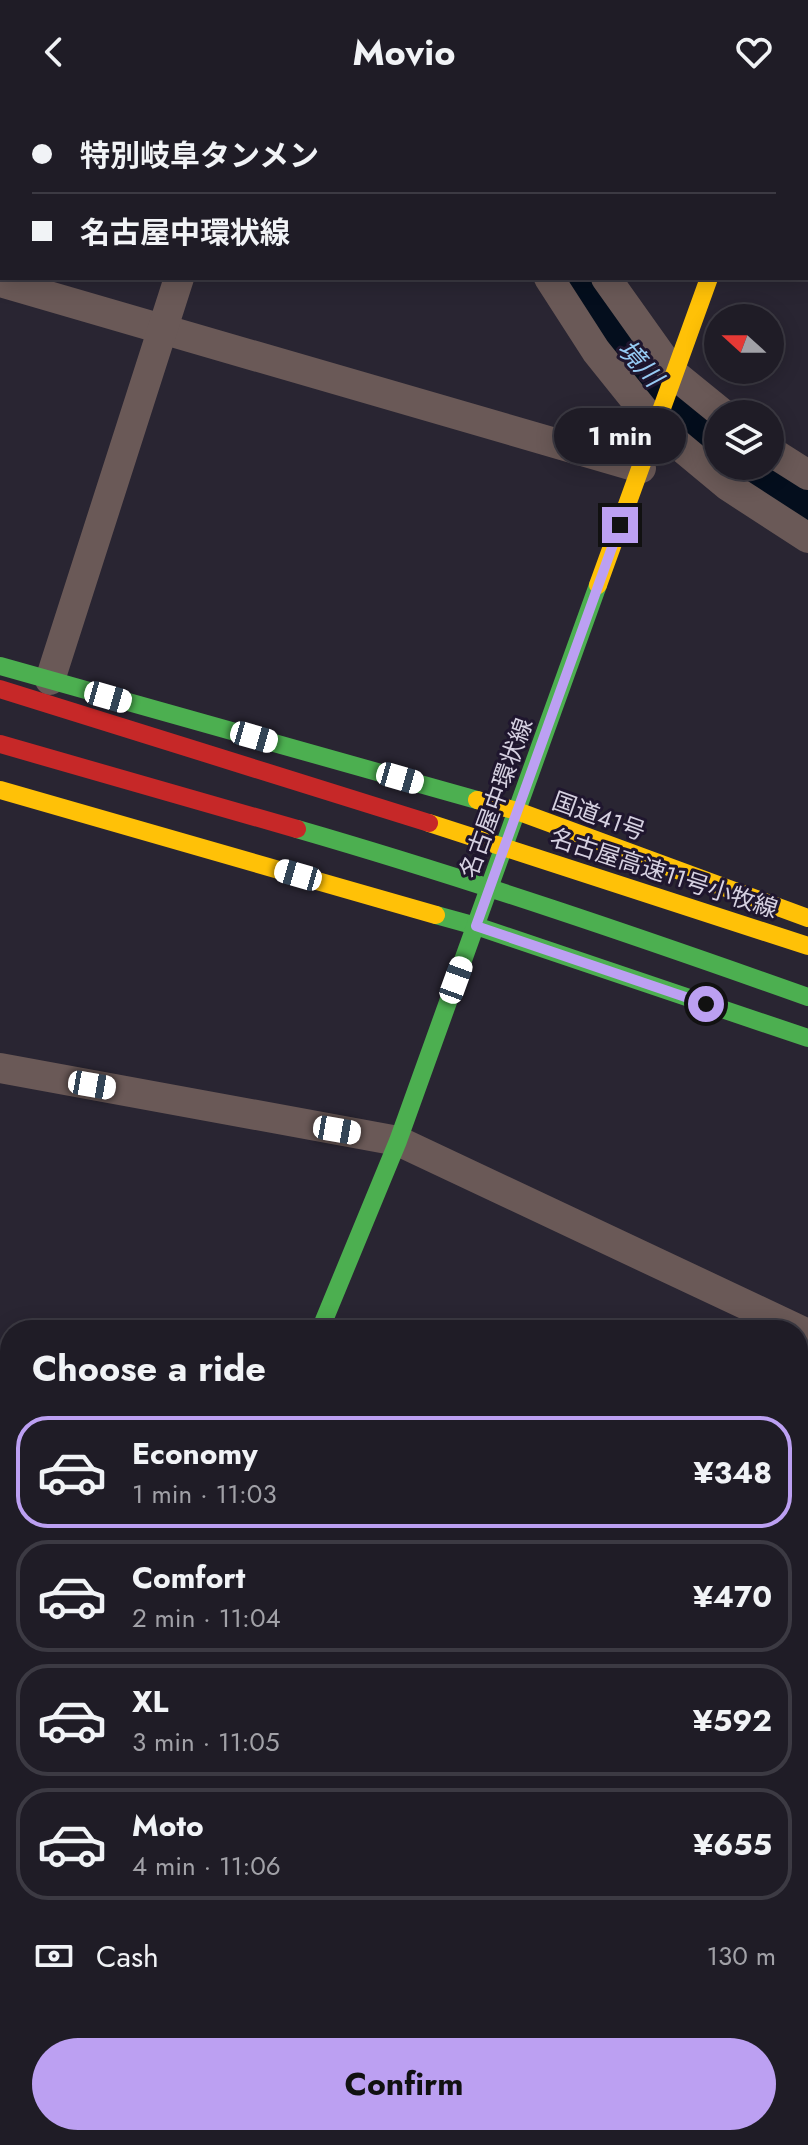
<!DOCTYPE html>
<html lang="en">
<head>
<meta charset="utf-8">
<style>
  :root { --surface:#1f1c26; --page:#27252e; --text:#f1f3f6; --muted:#a1a1a7; --line:#3c3a43; --accent:#bca0f2 }
  body { margin:0; font-family:Jost,"Noto Sans JP",sans-serif; background:var(--page); color:var(--text); height:100vh; display:flex; flex-direction:column; font-size:30px; white-space:nowrap }
  * { box-sizing:border-box; margin:0 }
  p { font-size:26px; color:var(--muted) }
  .icon { flex:none; width:44px; height:44px; fill:none; stroke:currentColor; stroke-width:2; stroke-linecap:round; stroke-linejoin:round }
  .map { position:relative; flex:1; overflow:hidden }
  .side { position:absolute; left:0px; top:1216px; width:808px; height:826px; display:flex; flex-direction:column; background:var(--surface); border-radius:32px 32px 0 0; box-shadow:0 4px 20px #0003,0 0 0 2px var(--line) }
  .side>* { flex:none }
  .hud { position:absolute; left:0px; top:0px; width:808px; height:176px; box-shadow:0 4px 20px #0003,0 0 0 2px var(--line); display:grid; align-content:center; height:176px; padding:0 32px; background:var(--surface) }
  .needle { width:52px; rotate:291deg }
  .fabs { position:absolute; left:704px; top:200px; display:grid; gap:16px }
  .fabs a { display:grid; place-items:center; width:80px; height:80px; border-radius:50%; background:var(--surface); box-shadow:0 4px 20px #0003,0 0 0 2px var(--line); font-size:40px }
  .end { position:absolute; width:36px; height:36px; margin:-18px; border:10px solid #bca0f2; background:#111; box-shadow:0 0 0 4px #111 }
  .from { border-radius:50% }
  .bubble { position:absolute; height:56px; border-radius:28px; background:var(--surface); box-shadow:0 4px 20px #0003,0 0 0 2px var(--line); font-size:26px; font-weight:700; line-height:56px; text-align:center }
  .car { position:absolute; width:24px; height:48px; margin:-24px -12px; border-radius:10px; box-shadow:0 0 6px 2px #0007; background:linear-gradient(#fff 24%,#345 0 40%,#fff 0 76%,#345 0 86%,#fff 0) }
  .hud b { display:flex; align-items:center; gap:28px; height:76px; font-size:30px }
  .hud b+b { border-top:2px solid var(--line) }
  .hud i { width:20px; height:20px; background:var(--text) }
  ul { padding:0; list-style:none }
  li { display:flex; align-items:center; gap:24px; height:112px; margin:0 16px 12px; padding:0 16px; border:4px solid var(--line); border-radius:32px }
  li div { flex:1 }
  li b { display:block; font-size:30px }
  li em { font-style:normal; font-weight:700 }
  li.current { border-color:var(--accent) }
  li>.icon { width:72px; height:72px; stroke-width:1.5 }
  h2 { padding:0 32px; font-size:36px; line-height:96px }
  .pay { display:flex; align-items:center; gap:20px; height:88px; padding:0 32px; font-size:30px }
  .pay p { margin-inline-start:auto }
  .action { display:flex; gap:16px; margin-top:auto; padding:16px 32px }
  .action a { flex:1; height:92px; border-radius:48px; background:var(--accent); color:#111; font-size:32px; font-weight:700; line-height:92px; text-align:center }
  header { display:flex; justify-content:space-between; align-items:center; height:104px; padding:0 32px; background:var(--surface); font-size:36px; font-weight:700 }
  .map>svg:first-child { display:block }
  .lines { fill:none; stroke-linecap:round; stroke-linejoin:round }
  .river { stroke:#040e1d; stroke-width:62 }
  .street { stroke:#6a5957; stroke-width:30 }
  .fast { stroke:#4caf50; stroke-width:18 }
  .slow { stroke:#ffc107; stroke-width:18 }
  .fast-bridge { stroke:#4caf50; stroke-width:18 }
  .slow-bridge { stroke:#ffc107; stroke-width:18 }
  .jam-bridge { stroke:#c62828; stroke-width:18 }
  .route { stroke:#bca0f2; stroke-width:10 }
  .labels { text-anchor:middle; dominant-baseline:central; stroke-width:6; stroke-linejoin:round; paint-order:stroke }
  .street-label { font-size:24px; fill:#d6d1e1; stroke:#1f162e }
  .water-label { font-size:26px; font-style:italic; fill:#96caf3; stroke:#1f162e }
</style>
</head>
<body>
<header><svg class="icon" aria-label="back" viewBox="0 0 24 24"><path d="M15 5l-7 7 7 7"/></svg>Movio<svg class="icon" aria-label="heart" viewBox="0 0 24 24"><path d="M12 20l-8-8c-3-5 5-10 8-4 3-6 11-1 8 4z"/></svg></header>
<div class="map">
<svg width="808" height="2041" viewBox="0 0 808 2041">
  <rect width="100%" height="100%" fill="#292532"/>
  <g class="lines">
    <g class="river">
      <path d="M 469,0 L 470,2"/>
      <path d="M 574,174 L 637,261 L 718,333"/>
      <path d="M 750,362 L 808,401"/>
    </g>
    <g class="street">
      <path d="M 447,0 L 448,2"/>
      <path d="M 498,0 L 499,2"/>
      <path d="M 234,2 L 235,0"/>
      <path d="M 549,174 L 596,247 L 657,323 L 728,382 L 808,434"/>
      <path d="M 606,174 L 675,271 L 723,310"/>
      <path d="M 0,178 L 641,364"/>
      <path d="M 770,347 L 808,371"/>
      <path d="M 50,576 L 179,174"/>
      <path d="M 0,964 L 398,1037 L 808,1230"/>
      <path d="M 798,1324 L 808,1299"/>
      <path d="M 0,1325 L 10,1325"/>
      <path d="M 798,1545 L 808,1551"/>
      <path d="M 0,1644 L 10,1648"/>
      <path d="M 0,1875 L 10,1879"/>
      <path d="M 798,1996 L 808,2002"/>
      <path d="M 382,2032 L 404,2041"/>
      <path d="M 485,2041 L 491,2032"/>
    </g>
    <g class="fast">
      <path d="M 0,562 L 477,696"/>
      <path d="M 436,811 L 476,822 L 808,934"/>
      <path d="M 320,1226 L 398,1037 L 598,481"/>
    </g>
    <g class="slow">
      <path d="M 769,2 L 770,0"/>
      <path d="M 598,481 L 709,174"/>
      <path d="M 0,686 L 436,811"/>
      <path d="M 477,696 L 517,707 L 808,814"/>
      <path d="M 16,2041 L 19,2032"/>
    </g>
    <path class="fast-bridge" d="M 297,725 C 470,775 639,833 808,893"/>
    <path class="slow-bridge" d="M 429,719 L 808,842"/>
    <g class="jam-bridge">
      <path d="M 0,585 L 429,719"/>
      <path d="M 0,640 L 297,725"/>
    </g>
  </g>
  <g class="lines">
    <path class="route" d="M 620,421 L 476,822 L 706,900"/>
  </g>
  <g class="labels">
    <g class="street-label">
      <text transform="translate(496 694) rotate(-70)">名古屋中環状線</text>
      <text transform="translate(599 712) rotate(20)">国道41号</text>
      <text transform="translate(664 769) rotate(18)">名古屋高速11号小牧線</text>
    </g>
    <g class="water-label">
      <text transform="translate(640 259) rotate(48)">境川</text>
    </g>
  </g>
</svg>
<div class="fabs">
<a><svg class="needle" viewBox="-14 -14 28 28"><path d="M0-13l5 13h-10z" fill="#e53935"/><path d="M0 13l5-13h-10z" fill="#a1a1a7"/></svg></a>
<a><svg class="icon" aria-label="layers" viewBox="0 0 24 24"><path d="M12 4l9 5-9 5-9-5zM3 14l9 5 9-5"/></svg></a>
</div>
<i class="end from" style="left:706px;top:900px"></i>
<i class="end" style="left:620px;top:421px"></i>
<div class="bubble" style="left:554px;top:304px;width:132px">1 min</div>
<i class="car" style="left:108px;top:593px;rotate:106deg"></i>
<i class="car" style="left:254px;top:633px;rotate:106deg"></i>
<i class="car" style="left:400px;top:674px;rotate:106deg"></i>
<i class="car" style="left:298px;top:771px;rotate:286deg"></i>
<i class="car" style="left:456px;top:876px;rotate:20deg"></i>
<i class="car" style="left:92px;top:981px;rotate:100deg"></i>
<i class="car" style="left:337px;top:1026px;rotate:100deg"></i>
<div class="hud">
<b><i class="from"></i>特別岐阜タンメン</b>
<b><i></i>名古屋中環状線</b>
</div>
<section class="side">
<h2>Choose a ride</h2>
<ul>
<li class="current"><svg class="icon" aria-label="car" viewBox="0 0 24 24"><path d="M5 17H2v-5l4-1 3-4h7l3 4 3 1v5h-3M9 17h6M6 11h13"/><circle cx="7" cy="17" r="2"/><circle cx="17" cy="17" r="2"/></svg><div><b>Economy</b><p>1 min · 11:03</p></div><em>¥348</em></li>
<li><svg class="icon" aria-label="car" viewBox="0 0 24 24"><path d="M5 17H2v-5l4-1 3-4h7l3 4 3 1v5h-3M9 17h6M6 11h13"/><circle cx="7" cy="17" r="2"/><circle cx="17" cy="17" r="2"/></svg><div><b>Comfort</b><p>2 min · 11:04</p></div><em>¥470</em></li>
<li><svg class="icon" aria-label="car" viewBox="0 0 24 24"><path d="M5 17H2v-5l4-1 3-4h7l3 4 3 1v5h-3M9 17h6M6 11h13"/><circle cx="7" cy="17" r="2"/><circle cx="17" cy="17" r="2"/></svg><div><b>XL</b><p>3 min · 11:05</p></div><em>¥592</em></li>
<li><svg class="icon" aria-label="car" viewBox="0 0 24 24"><path d="M5 17H2v-5l4-1 3-4h7l3 4 3 1v5h-3M9 17h6M6 11h13"/><circle cx="7" cy="17" r="2"/><circle cx="17" cy="17" r="2"/></svg><div><b>Moto</b><p>4 min · 11:06</p></div><em>¥655</em></li>
</ul>
<div class="pay"><svg class="icon" aria-label="cash" viewBox="0 0 24 24"><path d="M3 7h18v10H3z"/><circle cx="12" cy="12" r="2"/></svg>Cash<p>130 m</p></div>
<div class="action"><a>Confirm</a></div>
</section>
</div>
</body>
</html>
